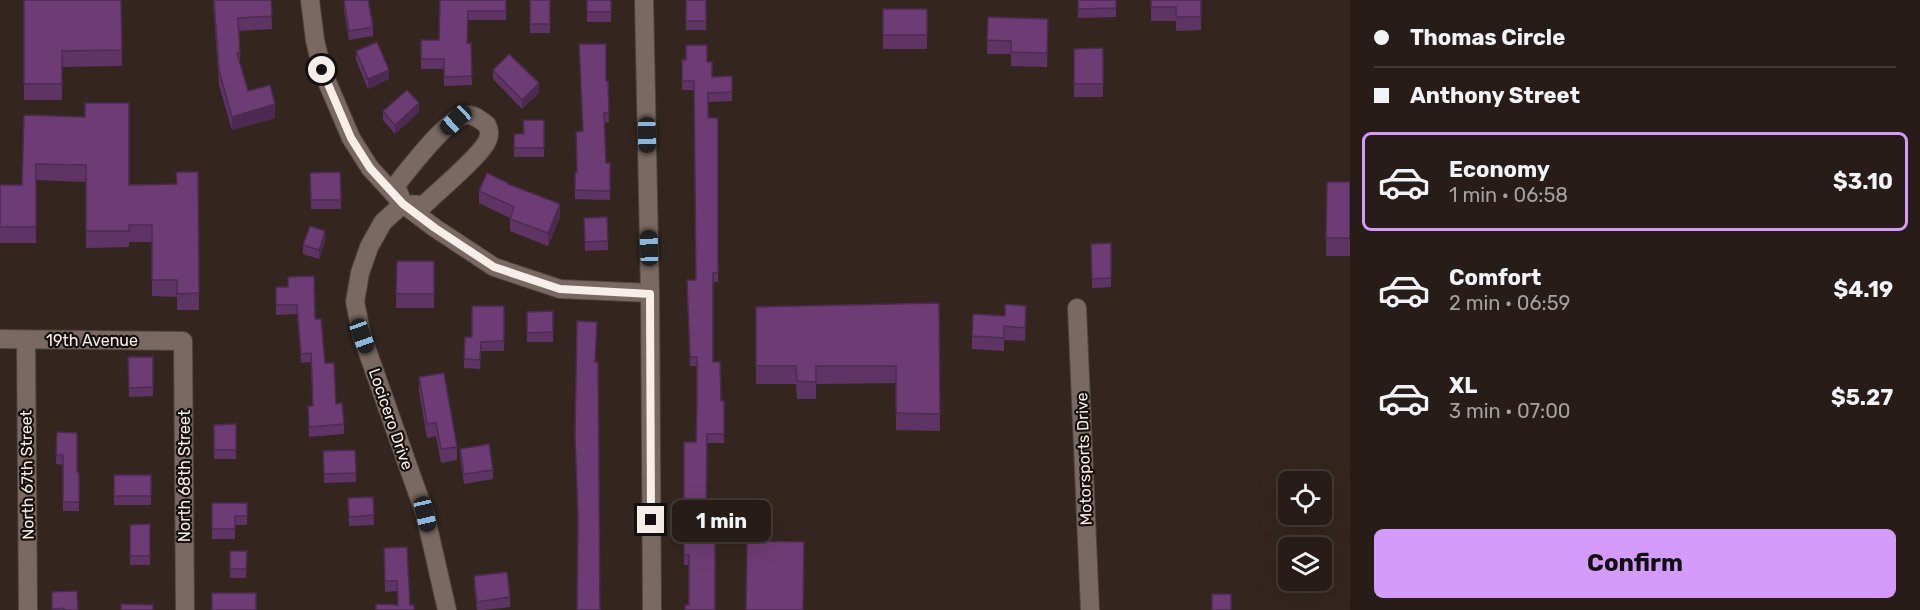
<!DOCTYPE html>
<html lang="en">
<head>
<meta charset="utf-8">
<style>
  :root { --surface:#271c17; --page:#332924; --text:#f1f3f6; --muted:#a4a1a1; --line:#433a36; --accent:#d59bfa }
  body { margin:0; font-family:Rubik,sans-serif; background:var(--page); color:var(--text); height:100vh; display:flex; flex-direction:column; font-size:22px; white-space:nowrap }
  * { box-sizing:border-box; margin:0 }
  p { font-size:20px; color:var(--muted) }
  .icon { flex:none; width:33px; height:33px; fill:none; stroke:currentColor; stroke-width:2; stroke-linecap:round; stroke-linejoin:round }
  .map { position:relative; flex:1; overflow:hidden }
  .drawer { display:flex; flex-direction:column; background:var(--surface); width:570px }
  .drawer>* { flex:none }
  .hud { display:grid; align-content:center; height:132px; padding:0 24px; background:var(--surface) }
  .controls { position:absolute; left:1278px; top:471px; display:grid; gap:12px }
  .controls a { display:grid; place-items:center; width:54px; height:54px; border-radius:9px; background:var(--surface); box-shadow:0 6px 24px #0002,0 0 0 2px var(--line); font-size:30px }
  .end { position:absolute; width:27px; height:27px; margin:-14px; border:8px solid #f8eee9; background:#111; box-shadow:0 0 0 3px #111 }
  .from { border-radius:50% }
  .bubble { position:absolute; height:42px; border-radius:9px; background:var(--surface); box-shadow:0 6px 24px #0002,0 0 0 2px var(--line); font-size:20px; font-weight:700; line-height:42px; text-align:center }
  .car { position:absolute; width:18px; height:36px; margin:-18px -9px; border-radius:8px; box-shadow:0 0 4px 2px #0007; background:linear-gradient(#222 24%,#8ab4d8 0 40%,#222 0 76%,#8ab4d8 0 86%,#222 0) }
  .hud b { display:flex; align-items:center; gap:21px; height:57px; font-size:22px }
  .hud b+b { border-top:2px solid var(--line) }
  .hud i { width:15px; height:15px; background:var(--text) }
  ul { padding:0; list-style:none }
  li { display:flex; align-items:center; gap:18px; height:99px; margin:0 12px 9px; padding:0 12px; border:3px solid transparent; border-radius:9px }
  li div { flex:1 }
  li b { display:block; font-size:22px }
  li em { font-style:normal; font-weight:700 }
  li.on { border-color:var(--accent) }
  li>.icon { width:54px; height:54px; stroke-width:1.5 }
  .button { display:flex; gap:12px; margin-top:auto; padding:12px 24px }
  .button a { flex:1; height:69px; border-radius:9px; background:var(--accent); color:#111; font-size:24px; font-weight:700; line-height:69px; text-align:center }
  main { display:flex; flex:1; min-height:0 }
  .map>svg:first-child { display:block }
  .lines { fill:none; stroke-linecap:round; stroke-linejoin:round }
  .minor-casing { stroke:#50453f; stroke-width:20 }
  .minor { stroke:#7a6962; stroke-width:18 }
  .wall { fill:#5e3464 }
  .shaded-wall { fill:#4c2a51 }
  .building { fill:#6d3c74; stroke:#4c2a51; stroke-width:1.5 }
  .route { stroke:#f8eee9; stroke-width:8 }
  .labels { text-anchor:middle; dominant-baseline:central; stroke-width:4.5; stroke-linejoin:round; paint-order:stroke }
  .street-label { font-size:16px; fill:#f8eee9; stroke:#17110e }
</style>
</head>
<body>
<main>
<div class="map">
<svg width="1350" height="610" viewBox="0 0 1350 610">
  <rect width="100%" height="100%" fill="#34261f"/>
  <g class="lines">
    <defs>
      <g id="minor">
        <path d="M 310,0 L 315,40 L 322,70 L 351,138 L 370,168 L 403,204 L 435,228 L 494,267 L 560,289 L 650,293"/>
        <path d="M 644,0 L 650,293 L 652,610"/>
        <path d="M 403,204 L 396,185 C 408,170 447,118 466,115 C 474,114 481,120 487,125 C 489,130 490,133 488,139 C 483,154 438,191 424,205 L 403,204 L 383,222 L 369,247 L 360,273 L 355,302 L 362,336 L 425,514 L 447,610"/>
        <path d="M 1077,308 L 1090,610"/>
        <path d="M 0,339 L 183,341 L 185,610"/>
        <path d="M 26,340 L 28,610"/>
      </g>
    </defs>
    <use href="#minor" class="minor-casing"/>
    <use href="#minor" class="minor"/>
  </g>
  <g class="wall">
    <path d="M 24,0 L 121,0 L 122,66 L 62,67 L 62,100 L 24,100 Z"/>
    <path d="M 213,0 L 271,0 L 272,29 L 239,31 L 240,65 L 248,91 L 275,118 L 232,130 L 219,85 Z"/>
    <path d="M 440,0 L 506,0 L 506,20 L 468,20 L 467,43 L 471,43 L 472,85 L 444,86 L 444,69 L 421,69 L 421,40 L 439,40 Z"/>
    <rect x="530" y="0" width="20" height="33"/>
    <rect x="587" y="0" width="24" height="22"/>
    <rect x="686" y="0" width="20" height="30"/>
    <path d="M 1078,0 L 1116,8 L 1116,17 L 1078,18 Z"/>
    <path d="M 1151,0 L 1201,0 L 1201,30 L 1176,31 L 1176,21 L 1151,21 Z"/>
    <path d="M 344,1 L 373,27 L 373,36 L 349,40 L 344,10 Z"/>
    <rect x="883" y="9" width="44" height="40"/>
    <path d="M 988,17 L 1048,33 L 1047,67 L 1011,66 L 1011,54 L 987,54 Z"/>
    <path d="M 1103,48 L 1103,97 L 1074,97 L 1074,49 Z"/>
    <path d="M 356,51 L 389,79 L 368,89 L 356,60 Z"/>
    <path d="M 682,60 L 707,62 L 712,77 L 732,76 L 732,101 L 708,102 L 708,118 L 718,118 L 718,282 L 713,282 L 713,362 L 721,401 L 724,401 L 724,443 L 707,443 L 689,605 L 689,565 L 684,565 L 684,442 L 696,442 L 697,401 L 697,366 L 690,366 L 687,290 L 696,280 L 694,90 L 682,90 Z"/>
    <path d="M 493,70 L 539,93 L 522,109 L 493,79 Z"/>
    <path d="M 606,81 L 609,122 L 604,123 L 606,163 L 610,163 L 610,200 L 575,199 L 575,172 L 577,172 L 582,132 Z"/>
    <path d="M 383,111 L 419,112 L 395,134 L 383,120 Z"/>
    <path d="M 24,115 L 129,185 L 176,184 L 198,172 L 199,310 L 177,310 L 177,297 L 152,296 L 152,242 L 129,242 L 129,247 L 86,248 L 86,182 L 36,180 L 36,243 L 0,243 L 0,185 L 22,185 Z"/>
    <path d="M 544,120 L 544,157 L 514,157 L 514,134 L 524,134 Z"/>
    <path d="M 340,172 L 341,209 L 311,209 L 310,173 Z"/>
    <path d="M 1327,182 L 1350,182 L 1350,256 L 1326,256 Z"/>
    <path d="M 508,185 L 560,217 L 548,246 L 510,231 L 510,218 L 479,203 L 479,191 Z"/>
    <path d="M 607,217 L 608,250 L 585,251 L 584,218 Z"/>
    <path d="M 325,241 L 319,259 L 303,254 L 303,245 Z"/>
    <path d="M 1111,243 L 1111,287 L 1092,288 L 1091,244 Z"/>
    <path d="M 397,261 L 434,261 L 434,308 L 396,308 Z"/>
    <path d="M 276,287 L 315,319 L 336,404 L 344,424 L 344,434 L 309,437 L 308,406 L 313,406 L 311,362 L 301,363 L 297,314 L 276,315 Z"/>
    <path d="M 939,303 L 940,431 L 896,430 L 896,383 L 816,384 L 816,399 L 797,399 L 796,384 L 756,384 L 756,307 Z"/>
    <path d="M 504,306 L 504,351 L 481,351 L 480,369 L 464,368 L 464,359 L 472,337 Z"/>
    <path d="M 553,311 L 553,342 L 527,342 L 527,312 Z"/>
    <path d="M 1026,319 L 1025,341 L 1004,340 L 1004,351 L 972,349 L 972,336 Z"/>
    <path d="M 128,357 L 153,357 L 153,396 L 129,397 Z"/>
    <path d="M 419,377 L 457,447 L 457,460 L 441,463 L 436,436 L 427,438 L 419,391 Z"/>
    <path d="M 236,424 L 236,459 L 214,459 L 214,425 Z"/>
    <path d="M 57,432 L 77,472 L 79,472 L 79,511 L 63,511 L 63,465 L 56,464 Z"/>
    <path d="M 460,449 L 493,470 L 493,479 L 464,484 L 460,458 Z"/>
    <path d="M 355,450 L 356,482 L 324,483 L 323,451 Z"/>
    <rect x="114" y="475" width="37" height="30"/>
    <path d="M 373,497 L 374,525 L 349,526 L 348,498 Z"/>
    <path d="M 212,503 L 247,503 L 247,525 L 235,525 L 235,539 L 212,539 Z"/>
    <path d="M 150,524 L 150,565 L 130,565 L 130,525 Z"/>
    <path d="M 384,548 L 410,605 L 398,605 L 397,591 L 385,592 Z"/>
    <path d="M 230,551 L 247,551 L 246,578 L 230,578 Z"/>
    <path d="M 474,576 L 510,597 L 510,607 L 484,610 L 477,610 L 474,586 Z"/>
    <path d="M 52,592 L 78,610 L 52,610 Z"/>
  </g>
  <g class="shaded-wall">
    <path d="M 389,70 L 389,79 L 368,89 L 368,79 Z"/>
    <path d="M 539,83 L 539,93 L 522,109 L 522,100 Z"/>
    <path d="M 419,103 L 419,112 L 395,134 L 395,125 Z"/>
    <path d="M 275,104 L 275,118 L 232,130 L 232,117 Z"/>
    <path d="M 560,204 L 560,217 L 548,246 L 548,233 Z"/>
    <path d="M 325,231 L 325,241 L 319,259 L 319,250 Z"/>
  </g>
  <g class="building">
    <path d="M 24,0 L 121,0 L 122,50 L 62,51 L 62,84 L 24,84 Z"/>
    <path d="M 214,0 L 271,0 L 272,16 L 238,18 L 240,53 L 237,53 L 248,91 L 270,85 L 275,104 L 232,117 L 219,71 Z"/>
    <path d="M 347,0 L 368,0 L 373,27 L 349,31 L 344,1 Z"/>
    <path d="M 440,0 L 506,0 L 506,11 L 468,11 L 467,43 L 471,43 L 472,76 L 444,77 L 444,59 L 421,59 L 421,40 L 439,40 Z"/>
    <rect x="530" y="0" width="20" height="24"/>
    <rect x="587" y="0" width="24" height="12"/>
    <rect x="686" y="0" width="20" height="21"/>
    <path d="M 1078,0 L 1116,0 L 1116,8 L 1078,9 Z"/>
    <path d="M 1151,0 L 1201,0 L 1201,17 L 1176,17 L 1176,7 L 1151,7 Z"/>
    <rect x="883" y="9" width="44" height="26"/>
    <path d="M 988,17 L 1048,19 L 1047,53 L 1011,52 L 1011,41 L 987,40 Z"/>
    <path d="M 377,42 L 389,70 L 368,79 L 356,51 Z"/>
    <path d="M 579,44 L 606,44 L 606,81 L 608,81 L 609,113 L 604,113 L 606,163 L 610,163 L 610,191 L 575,190 L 575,172 L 577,172 L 576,132 L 583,131 Z"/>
    <path d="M 686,45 L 707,45 L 707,62 L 712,62 L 712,77 L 732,76 L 732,92 L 708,93 L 708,118 L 718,118 L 718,272 L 713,273 L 713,362 L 720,362 L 721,401 L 724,401 L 724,434 L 707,434 L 706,523 L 715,523 L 715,610 L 685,610 L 685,605 L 689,605 L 689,555 L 684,555 L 684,442 L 696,442 L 697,401 L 697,357 L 690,357 L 687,280 L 696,280 L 694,81 L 682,81 L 682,60 L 686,60 Z"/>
    <path d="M 1103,48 L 1103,84 L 1074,84 L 1074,49 Z"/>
    <path d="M 509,54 L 539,83 L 522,100 L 493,70 Z"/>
    <path d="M 407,90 L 419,103 L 395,125 L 383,111 Z"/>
    <path d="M 85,103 L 129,103 L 129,185 L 177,184 L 176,172 L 198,172 L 199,293 L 177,294 L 177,280 L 152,280 L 152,225 L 129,225 L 129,231 L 86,231 L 86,165 L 36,164 L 36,227 L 0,227 L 0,185 L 22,185 L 24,115 L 85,117 Z"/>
    <path d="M 523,120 L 544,120 L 544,148 L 514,148 L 514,134 L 524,134 Z"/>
    <path d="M 340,172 L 341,200 L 311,200 L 310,173 Z"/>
    <path d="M 487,173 L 508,183 L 508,184 L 560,204 L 548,233 L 510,219 L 514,207 L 479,191 Z"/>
    <path d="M 1327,182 L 1350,182 L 1350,238 L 1326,238 Z"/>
    <path d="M 607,217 L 608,241 L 585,242 L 584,218 Z"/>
    <path d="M 310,226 L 325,231 L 319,250 L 303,245 Z"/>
    <path d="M 1111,243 L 1111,278 L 1092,279 L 1091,244 Z"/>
    <path d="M 397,261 L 434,261 L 434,294 L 396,294 Z"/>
    <path d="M 314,276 L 315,319 L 321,319 L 325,363 L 334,363 L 336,404 L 342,403 L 344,424 L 309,427 L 308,406 L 313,406 L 311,353 L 301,354 L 297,305 L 276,305 L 276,287 L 288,287 L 288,277 Z"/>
    <path d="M 939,303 L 940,414 L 896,413 L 896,366 L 816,366 L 816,382 L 797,381 L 796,366 L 756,366 L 756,307 Z"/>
    <path d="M 1005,304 L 1026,306 L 1025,328 L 1004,326 L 1004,338 L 972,336 L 973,314 L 1005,316 Z"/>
    <path d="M 472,306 L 504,306 L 504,341 L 481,342 L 480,360 L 464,359 L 465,337 L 472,337 Z"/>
    <path d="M 553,311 L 553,332 L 527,333 L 527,312 Z"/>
    <path d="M 577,321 L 597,322 L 595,362 L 598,362 L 600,610 L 577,610 L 578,516 L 575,435 Z"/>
    <path d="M 128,357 L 153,357 L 153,387 L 129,388 Z"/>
    <path d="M 444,373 L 457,447 L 441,449 L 436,423 L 427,424 L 419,377 Z"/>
    <path d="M 236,424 L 236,450 L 214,450 L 214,425 Z"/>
    <path d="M 57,432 L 77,433 L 77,472 L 79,472 L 79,502 L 63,502 L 63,455 L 56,455 Z"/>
    <path d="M 489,444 L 493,470 L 464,474 L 460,449 Z"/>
    <path d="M 355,450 L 356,473 L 324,474 L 323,451 Z"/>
    <rect x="114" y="475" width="37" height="21"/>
    <path d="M 373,497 L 374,515 L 349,517 L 348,498 Z"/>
    <path d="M 212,503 L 247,503 L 247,516 L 235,516 L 235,529 L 212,529 Z"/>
    <path d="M 150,524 L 150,556 L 130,556 L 130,525 Z"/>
    <path d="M 747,541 L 804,542 L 803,610 L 746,610 Z"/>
    <path d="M 407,547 L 410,605 L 414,605 L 414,610 L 376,610 L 376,604 L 398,605 L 397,581 L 385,581 L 384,548 Z"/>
    <path d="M 230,551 L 247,551 L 246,569 L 230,569 Z"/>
    <path d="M 507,572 L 510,597 L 477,602 L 474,576 Z"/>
    <path d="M 77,591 L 78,610 L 64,610 L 64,608 L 52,609 L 52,592 Z"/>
    <rect x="212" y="593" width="44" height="17"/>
    <rect x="1212" y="594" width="19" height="16"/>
    <path d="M 121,604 L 153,605 L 153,610 L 121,610 Z"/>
  </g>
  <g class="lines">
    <path class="route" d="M 322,70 L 351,138 L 370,168 L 403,204 L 435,228 L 494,267 L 560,289 L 650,294 L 651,520"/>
  </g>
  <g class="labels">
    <g class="street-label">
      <text x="92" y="340">19th Avenue</text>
      <text transform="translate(391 419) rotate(71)">Locicero Drive</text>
      <text transform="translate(1084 459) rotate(-92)">Motorsports Drive</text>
      <text transform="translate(27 475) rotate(-91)">North 67th Street</text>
      <text transform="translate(184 476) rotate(-90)">North 68th Street</text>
    </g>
  </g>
</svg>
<div class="controls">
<a><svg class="icon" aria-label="locate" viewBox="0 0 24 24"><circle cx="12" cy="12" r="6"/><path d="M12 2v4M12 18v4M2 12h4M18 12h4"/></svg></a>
<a><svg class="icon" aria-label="layers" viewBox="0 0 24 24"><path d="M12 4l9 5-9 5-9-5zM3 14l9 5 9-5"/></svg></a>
</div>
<i class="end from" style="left:322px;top:70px"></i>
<i class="end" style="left:651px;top:520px"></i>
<div class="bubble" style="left:672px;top:500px;width:99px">1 min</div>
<i class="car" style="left:456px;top:120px;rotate:227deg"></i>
<i class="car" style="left:647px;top:135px;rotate:179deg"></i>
<i class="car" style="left:649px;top:248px;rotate:358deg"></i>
<i class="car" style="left:362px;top:336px;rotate:160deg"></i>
<i class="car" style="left:425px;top:514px;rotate:167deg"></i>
</div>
<section class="drawer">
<div class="hud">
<b><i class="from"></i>Thomas Circle</b>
<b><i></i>Anthony Street</b>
</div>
<ul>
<li class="on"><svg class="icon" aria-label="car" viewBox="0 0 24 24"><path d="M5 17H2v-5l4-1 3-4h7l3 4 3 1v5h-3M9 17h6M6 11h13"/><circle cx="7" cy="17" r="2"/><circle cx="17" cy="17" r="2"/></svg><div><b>Economy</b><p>1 min · 06:58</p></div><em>$3.10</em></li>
<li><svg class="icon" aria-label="car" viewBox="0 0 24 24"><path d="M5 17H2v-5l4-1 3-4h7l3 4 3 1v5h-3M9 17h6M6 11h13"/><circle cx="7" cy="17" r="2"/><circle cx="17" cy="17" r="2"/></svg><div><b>Comfort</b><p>2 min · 06:59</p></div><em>$4.19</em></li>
<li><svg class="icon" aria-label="car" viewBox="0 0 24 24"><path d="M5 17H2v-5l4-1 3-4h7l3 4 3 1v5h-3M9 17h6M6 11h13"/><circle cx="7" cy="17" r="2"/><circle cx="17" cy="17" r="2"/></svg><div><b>XL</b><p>3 min · 07:00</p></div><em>$5.27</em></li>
</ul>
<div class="button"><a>Confirm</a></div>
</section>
</main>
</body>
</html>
